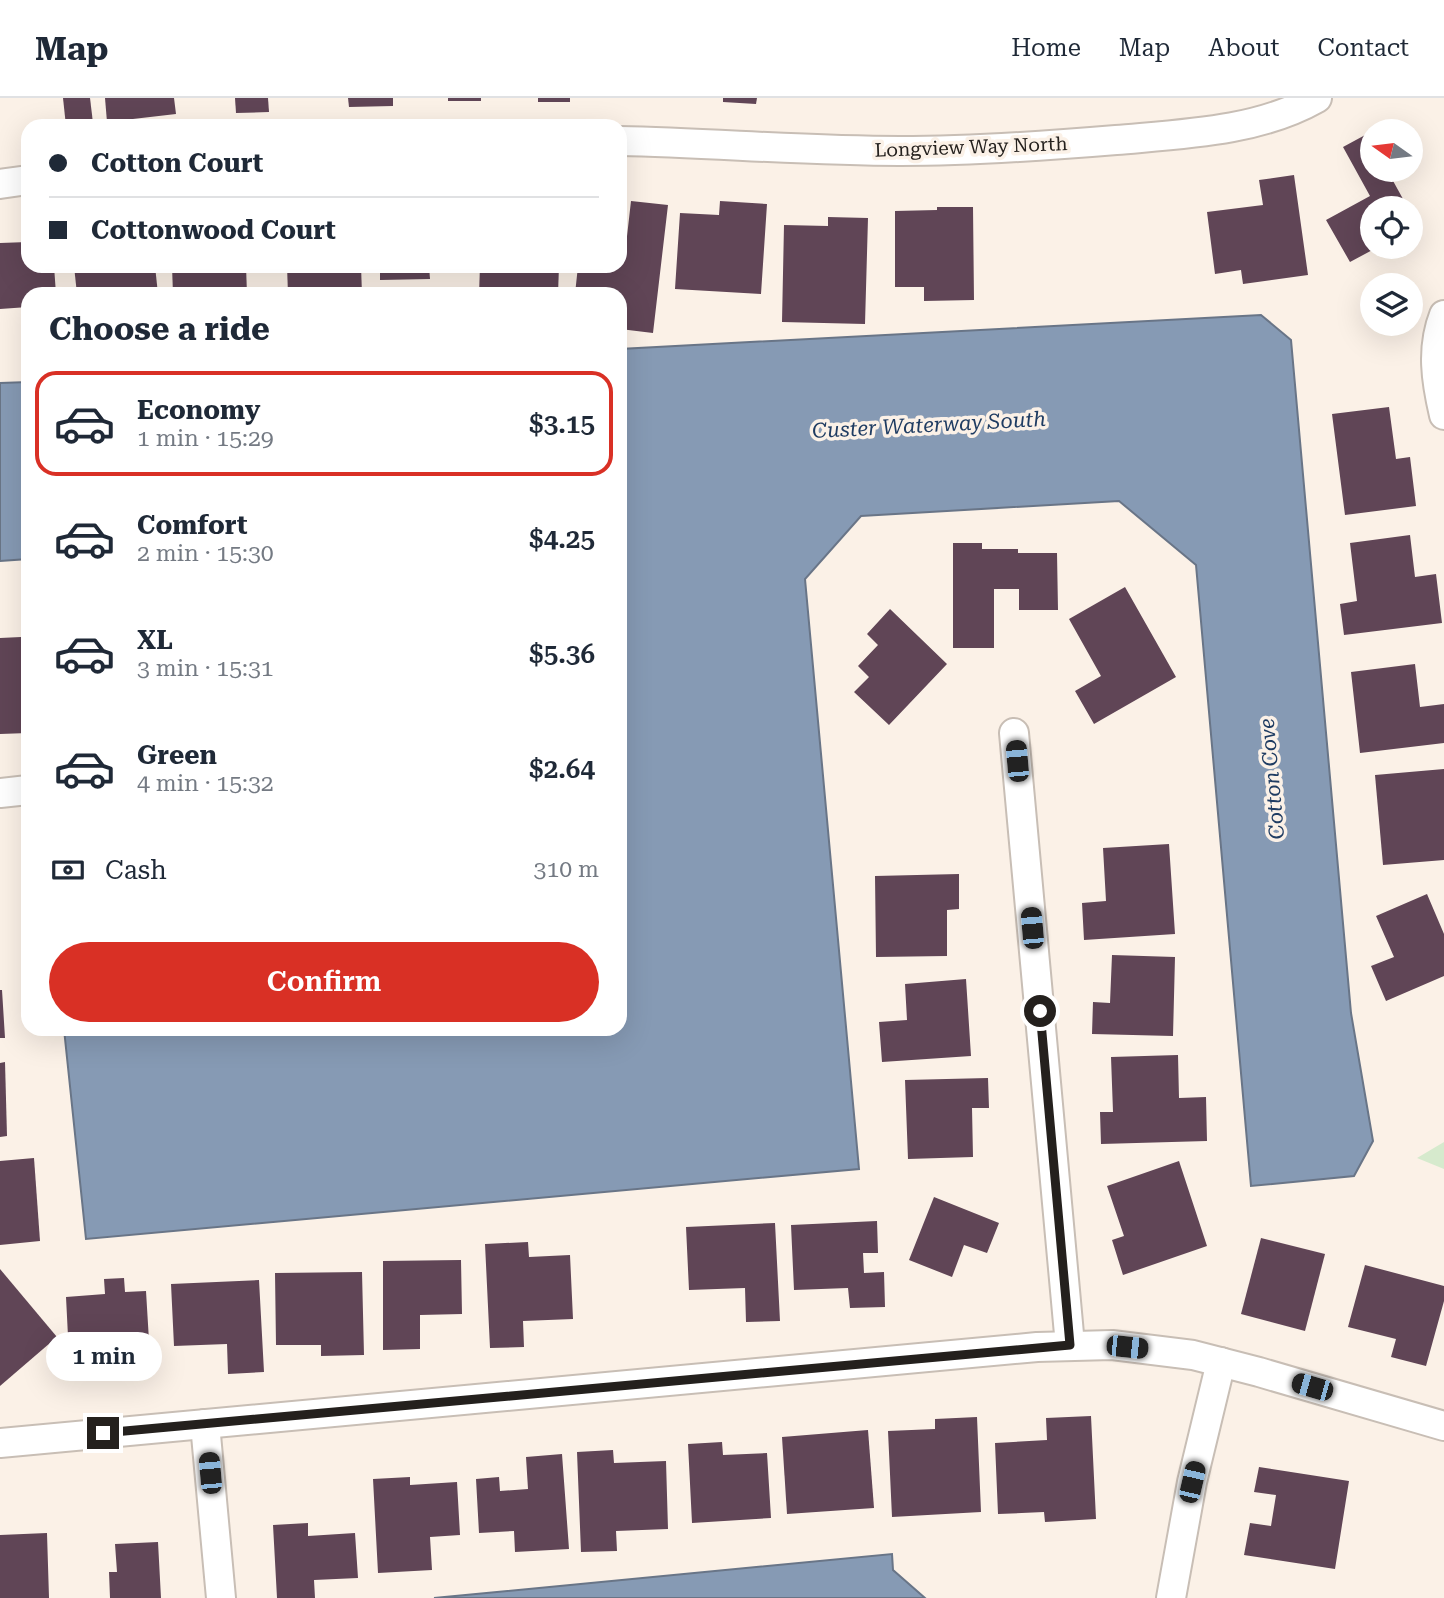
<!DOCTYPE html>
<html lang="en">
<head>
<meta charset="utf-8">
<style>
  :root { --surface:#fff; --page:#f2f2f3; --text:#1f2937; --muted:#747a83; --line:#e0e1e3; --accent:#d93025 }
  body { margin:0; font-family:"Roboto Serif",serif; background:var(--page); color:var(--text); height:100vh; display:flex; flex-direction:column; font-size:26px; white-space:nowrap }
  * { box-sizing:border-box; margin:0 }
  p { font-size:23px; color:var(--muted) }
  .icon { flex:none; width:38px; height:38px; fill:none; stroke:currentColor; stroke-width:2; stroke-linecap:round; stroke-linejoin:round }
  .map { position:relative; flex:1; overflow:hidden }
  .sheet { position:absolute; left:21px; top:189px; width:606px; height:749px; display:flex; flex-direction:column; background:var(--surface); border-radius:21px; box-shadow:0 7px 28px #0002 }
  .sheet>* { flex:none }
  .top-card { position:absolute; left:21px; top:21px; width:606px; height:154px; border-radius:21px; box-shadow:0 7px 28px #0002; display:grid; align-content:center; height:154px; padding:0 28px; background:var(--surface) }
  .needle { width:46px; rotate:284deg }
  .controls { position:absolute; left:1360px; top:21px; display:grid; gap:14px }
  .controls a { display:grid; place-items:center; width:63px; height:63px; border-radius:50%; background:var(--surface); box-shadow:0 7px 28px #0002; font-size:35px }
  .end { position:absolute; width:32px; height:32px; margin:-16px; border:9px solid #24201d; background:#fff; box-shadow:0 0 0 4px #fff }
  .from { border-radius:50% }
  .bubble { position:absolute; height:49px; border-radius:24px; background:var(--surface); box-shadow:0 7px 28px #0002; font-size:23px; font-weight:600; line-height:49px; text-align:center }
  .car { position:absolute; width:21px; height:42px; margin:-21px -10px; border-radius:9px; box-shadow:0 0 5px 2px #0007; background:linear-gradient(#222 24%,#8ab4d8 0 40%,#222 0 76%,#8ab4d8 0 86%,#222 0) }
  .top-card b { display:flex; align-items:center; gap:24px; height:66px; font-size:26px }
  .top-card b+b { border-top:2px solid var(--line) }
  .top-card i { width:18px; height:18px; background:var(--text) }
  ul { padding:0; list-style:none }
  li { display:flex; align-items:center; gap:21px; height:105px; margin:0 14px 10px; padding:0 14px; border:4px solid transparent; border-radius:21px }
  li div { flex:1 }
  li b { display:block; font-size:26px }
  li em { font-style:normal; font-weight:600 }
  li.active { border-color:var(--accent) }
  li>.icon { width:63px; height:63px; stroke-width:1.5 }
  h2 { padding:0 28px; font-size:32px; line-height:84px }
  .pay { display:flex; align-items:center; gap:18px; height:77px; padding:0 28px; font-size:26px }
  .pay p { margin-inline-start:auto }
  .cta { display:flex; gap:14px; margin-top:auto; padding:14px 28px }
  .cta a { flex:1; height:80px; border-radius:42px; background:var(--accent); color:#fff; font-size:28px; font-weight:600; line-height:80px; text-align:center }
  header { display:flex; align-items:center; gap:42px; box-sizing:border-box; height:98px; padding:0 35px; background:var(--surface); border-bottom:2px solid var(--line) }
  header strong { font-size:33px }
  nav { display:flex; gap:38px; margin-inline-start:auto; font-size:24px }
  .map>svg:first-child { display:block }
  .green { fill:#d6eacd }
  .water { fill:#869ab4; stroke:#697587; stroke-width:2 }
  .building { fill:#604556 }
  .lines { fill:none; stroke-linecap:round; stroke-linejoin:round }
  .street-casing { stroke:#c8beb5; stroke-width:32 }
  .street { stroke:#fff; stroke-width:28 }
  .route { stroke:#24201d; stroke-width:9 }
  .labels { text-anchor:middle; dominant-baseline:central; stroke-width:7; stroke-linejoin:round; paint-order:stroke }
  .street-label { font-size:19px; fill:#24201d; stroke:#fbf1e7 }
  .water-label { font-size:21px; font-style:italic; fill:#1f3c62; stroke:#fbf1e7 }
</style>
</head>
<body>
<header>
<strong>Map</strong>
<nav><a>Home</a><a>Map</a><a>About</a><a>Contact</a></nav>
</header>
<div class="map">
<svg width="1444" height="1500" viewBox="0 0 1444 1500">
  <rect width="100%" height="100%" fill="#fbf1e7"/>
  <path class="green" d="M 1444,1043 L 1444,1071 L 1417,1060 L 1444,1044 Z"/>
  <g class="water">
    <path d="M 1261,217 L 1291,242 L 1351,915 L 1373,1043 L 1354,1078 L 1251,1088 L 1196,467 L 1119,403 L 861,418 L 805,481 L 859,1071 L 86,1141 L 64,931 L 620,931 L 620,251 Z"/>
    <path d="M 28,284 L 28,461 L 0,463 L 0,285 Z"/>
    <path d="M 892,1456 L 893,1472 L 925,1500 L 434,1500 Z"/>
  </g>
  <g class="building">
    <path d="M 63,0 L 90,0 L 93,25 L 66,28 Z"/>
    <path d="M 105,0 L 174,0 L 176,16 L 107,24 Z"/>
    <path d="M 235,0 L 268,0 L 269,14 L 236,15 Z"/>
    <path d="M 348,0 L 393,0 L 393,8 L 349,9 Z"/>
    <rect x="448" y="0" width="33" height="3"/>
    <rect x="538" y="0" width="32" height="4"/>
    <path d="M 723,0 L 757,0 L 756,6 L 723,4 Z"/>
    <path d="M 1367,36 L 1372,45 L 1372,72 L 1387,72 L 1408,110 L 1372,110 L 1372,149 L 1378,149 L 1350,164 L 1326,122 L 1370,98 L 1343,49 Z"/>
    <path d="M 1294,77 L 1308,177 L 1243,186 L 1241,172 L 1215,176 L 1207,114 L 1263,107 L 1259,82 Z"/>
    <path d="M 631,103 L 668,107 L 653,235 L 620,231 L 620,196 L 575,196 L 578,168 L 620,168 L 620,146 L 626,147 Z"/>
    <path d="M 720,103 L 767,106 L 761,196 L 675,191 L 680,115 L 719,117 Z"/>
    <path d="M 937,109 L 973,109 L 974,202 L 924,203 L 924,189 L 895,189 L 895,113 L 937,112 Z"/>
    <path d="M 828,119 L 868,120 L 865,226 L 782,224 L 784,127 L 828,128 Z"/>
    <path d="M 28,144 L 28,168 L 54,168 L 56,196 L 28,196 L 28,209 L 0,211 L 0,145 Z"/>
    <path d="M 74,168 L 155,168 L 158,196 L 77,196 Z"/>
    <path d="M 172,168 L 246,168 L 247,196 L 173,196 Z"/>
    <path d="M 287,168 L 361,168 L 362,196 L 288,196 Z"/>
    <path d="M 380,168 L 429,168 L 430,181 L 380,182 Z"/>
    <path d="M 480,168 L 559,168 L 558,196 L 479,196 Z"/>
    <path d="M 1389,309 L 1396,361 L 1410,359 L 1416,408 L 1345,417 L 1332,316 Z"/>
    <path d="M 1410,437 L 1415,479 L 1436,476 L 1442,525 L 1344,537 L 1340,506 L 1357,503 L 1350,445 Z"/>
    <path d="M 953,445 L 982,445 L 982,451 L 1018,451 L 1018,455 L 1057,455 L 1058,512 L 1019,512 L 1019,491 L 994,491 L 994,550 L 953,550 Z"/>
    <path d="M 1125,489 L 1176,579 L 1094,626 L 1075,593 L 1101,578 L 1069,521 Z"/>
    <path d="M 890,511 L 947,566 L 889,627 L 854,594 L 869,579 L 858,568 L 878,547 L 867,536 Z"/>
    <path d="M 21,539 L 23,565 L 28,565 L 28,635 L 0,636 L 0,540 Z"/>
    <path d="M 1415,566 L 1420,609 L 1444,606 L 1444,645 L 1360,655 L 1351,574 Z"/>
    <path d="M 1444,671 L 1444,762 L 1383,767 L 1375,677 Z"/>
    <path d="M 1169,746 L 1175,836 L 1084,842 L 1082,805 L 1106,803 L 1103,750 Z"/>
    <path d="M 959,776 L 959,811 L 947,812 L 947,858 L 876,859 L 875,778 Z"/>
    <path d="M 1427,796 L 1444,836 L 1444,878 L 1386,903 L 1371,868 L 1394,859 L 1376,818 Z"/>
    <path d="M 1112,857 L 1175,859 L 1173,938 L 1092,936 L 1093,904 L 1110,905 Z"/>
    <path d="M 966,881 L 971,958 L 882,964 L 879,924 L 907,922 L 905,886 Z"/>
    <path d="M 0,892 L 2,892 L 5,940 L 0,940 Z"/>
    <path d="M 1178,957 L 1179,1000 L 1206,999 L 1207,1043 L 1101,1046 L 1100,1014 L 1113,1014 L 1111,959 Z"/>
    <path d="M 5,964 L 7,1038 L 0,1039 L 0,965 Z"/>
    <path d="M 988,980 L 989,1010 L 972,1010 L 973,1059 L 908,1061 L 905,982 Z"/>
    <path d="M 34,1060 L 40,1143 L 0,1147 L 0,1063 Z"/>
    <path d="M 1179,1063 L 1207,1148 L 1123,1177 L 1112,1142 L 1124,1138 L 1107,1088 Z"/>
    <path d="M 934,1099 L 999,1125 L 987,1155 L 964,1147 L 952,1179 L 909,1162 Z"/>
    <path d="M 877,1123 L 878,1155 L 863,1155 L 864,1175 L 884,1174 L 885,1209 L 850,1210 L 848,1190 L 794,1192 L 791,1127 Z"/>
    <path d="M 775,1125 L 780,1223 L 746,1224 L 745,1190 L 689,1192 L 686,1129 Z"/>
    <path d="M 1261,1140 L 1325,1156 L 1305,1233 L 1241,1216 Z"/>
    <path d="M 528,1144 L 529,1159 L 570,1157 L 573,1221 L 523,1223 L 524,1249 L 490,1250 L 485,1146 Z"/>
    <path d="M 461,1162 L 462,1216 L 420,1217 L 420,1251 L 383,1252 L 383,1163 Z"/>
    <path d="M 1365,1167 L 1444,1188 L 1444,1203 L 1426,1268 L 1391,1259 L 1396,1241 L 1348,1229 Z"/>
    <path d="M 0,1171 L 57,1239 L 0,1288 Z"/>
    <path d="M 362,1174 L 364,1257 L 321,1258 L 321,1247 L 276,1247 L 275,1175 Z"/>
    <path d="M 124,1180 L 125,1194 L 146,1193 L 151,1276 L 117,1278 L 116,1255 L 69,1258 L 66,1199 L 105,1196 L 104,1181 Z"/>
    <path d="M 259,1182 L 264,1274 L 228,1276 L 227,1246 L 174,1248 L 171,1186 Z"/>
    <path d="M 1091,1318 L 1096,1421 L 1045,1424 L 1044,1414 L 998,1416 L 995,1345 L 1047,1342 L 1046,1320 Z"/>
    <path d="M 977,1319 L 981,1414 L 892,1419 L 888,1333 L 935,1331 L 935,1321 Z"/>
    <path d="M 868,1332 L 874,1410 L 787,1416 L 782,1339 Z"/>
    <path d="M 722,1344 L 723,1357 L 767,1355 L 771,1420 L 692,1425 L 688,1346 Z"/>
    <path d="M 613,1352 L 614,1365 L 666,1363 L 668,1431 L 616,1433 L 617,1453 L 581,1454 L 577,1354 Z"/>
    <path d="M 562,1356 L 569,1451 L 515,1454 L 514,1433 L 479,1435 L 476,1381 L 499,1379 L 500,1393 L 528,1391 L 526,1359 Z"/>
    <path d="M 1259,1369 L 1349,1383 L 1335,1471 L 1244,1457 L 1250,1425 L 1271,1428 L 1276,1397 L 1254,1394 Z"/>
    <path d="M 410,1379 L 410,1387 L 457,1384 L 460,1437 L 430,1439 L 432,1472 L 378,1475 L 373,1381 Z"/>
    <path d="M 308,1425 L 308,1438 L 355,1435 L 358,1480 L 314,1482 L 315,1500 L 277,1500 L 273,1427 Z"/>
    <path d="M 47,1435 L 49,1500 L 0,1500 L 0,1437 Z"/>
    <path d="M 158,1444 L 161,1500 L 110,1500 L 109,1474 L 117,1474 L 115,1446 Z"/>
  </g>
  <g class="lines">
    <defs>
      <g id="street">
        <path d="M 620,43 C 713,45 806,53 900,53 C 972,53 1044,48 1116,42 C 1183,36 1257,34 1317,0"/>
        <path d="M 0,86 L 28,82"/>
        <path d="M 1444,217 C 1431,250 1436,283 1444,317"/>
        <path d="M 1014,635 L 1070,1247"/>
        <path d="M 0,695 L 28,692"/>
        <path d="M 205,1326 L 221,1500"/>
        <path d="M 0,1345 L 1037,1249 L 1112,1247 L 1193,1257 L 1259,1274 L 1444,1328"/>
        <path d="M 1171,1500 L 1192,1384 L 1221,1264"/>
      </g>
    </defs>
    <use href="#street" class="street-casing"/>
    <use href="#street" class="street"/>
  </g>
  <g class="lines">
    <path class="route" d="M 103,1335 L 1070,1247 L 1040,913"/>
  </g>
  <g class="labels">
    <g class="street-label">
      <text transform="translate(971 49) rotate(-2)">Longview Way North</text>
    </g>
    <g class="water-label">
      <text transform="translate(929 327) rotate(-3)">Custer Waterway South</text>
      <text transform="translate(1272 681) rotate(-95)">Cotton Cove</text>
    </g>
  </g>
</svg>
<div class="controls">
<a><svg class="needle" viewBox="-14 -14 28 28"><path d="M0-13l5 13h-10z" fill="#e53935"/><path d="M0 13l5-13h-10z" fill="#747a83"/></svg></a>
<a><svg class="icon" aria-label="locate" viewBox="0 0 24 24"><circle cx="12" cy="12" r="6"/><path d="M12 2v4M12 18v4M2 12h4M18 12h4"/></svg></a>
<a><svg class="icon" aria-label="layers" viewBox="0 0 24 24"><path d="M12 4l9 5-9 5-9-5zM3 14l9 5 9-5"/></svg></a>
</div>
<i class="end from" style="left:1040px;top:913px"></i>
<i class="end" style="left:103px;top:1335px"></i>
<div class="bubble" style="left:46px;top:1234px;width:116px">1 min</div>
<i class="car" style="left:1017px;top:663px;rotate:355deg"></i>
<i class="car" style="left:1032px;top:830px;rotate:355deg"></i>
<i class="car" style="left:1127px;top:1249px;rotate:96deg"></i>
<i class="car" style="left:1312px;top:1289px;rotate:286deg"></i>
<i class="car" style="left:210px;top:1375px;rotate:355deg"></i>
<i class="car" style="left:1192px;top:1384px;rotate:13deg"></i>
<div class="top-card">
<b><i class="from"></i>Cotton Court</b>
<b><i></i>Cottonwood Court</b>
</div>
<section class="sheet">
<h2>Choose a ride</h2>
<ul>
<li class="active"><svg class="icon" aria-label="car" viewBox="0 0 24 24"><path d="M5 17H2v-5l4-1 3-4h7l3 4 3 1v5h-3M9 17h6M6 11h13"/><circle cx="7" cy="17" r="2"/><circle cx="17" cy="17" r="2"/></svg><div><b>Economy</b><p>1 min · 15:29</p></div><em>$3.15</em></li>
<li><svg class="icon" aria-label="car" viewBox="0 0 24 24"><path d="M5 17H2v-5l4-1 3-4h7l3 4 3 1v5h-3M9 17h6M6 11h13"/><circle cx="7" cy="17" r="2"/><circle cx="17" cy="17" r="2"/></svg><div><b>Comfort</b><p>2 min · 15:30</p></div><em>$4.25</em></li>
<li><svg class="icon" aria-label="car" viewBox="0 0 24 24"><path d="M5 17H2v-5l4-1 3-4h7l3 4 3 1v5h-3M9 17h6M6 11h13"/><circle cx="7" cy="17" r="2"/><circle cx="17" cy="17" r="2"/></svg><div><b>XL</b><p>3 min · 15:31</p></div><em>$5.36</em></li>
<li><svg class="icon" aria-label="car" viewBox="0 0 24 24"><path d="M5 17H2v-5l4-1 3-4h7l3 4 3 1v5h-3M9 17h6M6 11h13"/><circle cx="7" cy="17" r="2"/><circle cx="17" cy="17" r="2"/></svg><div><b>Green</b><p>4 min · 15:32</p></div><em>$2.64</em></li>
</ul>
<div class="pay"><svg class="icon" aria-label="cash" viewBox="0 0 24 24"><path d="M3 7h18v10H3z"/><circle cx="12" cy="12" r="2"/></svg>Cash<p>310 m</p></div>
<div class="cta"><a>Confirm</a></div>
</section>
</div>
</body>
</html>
